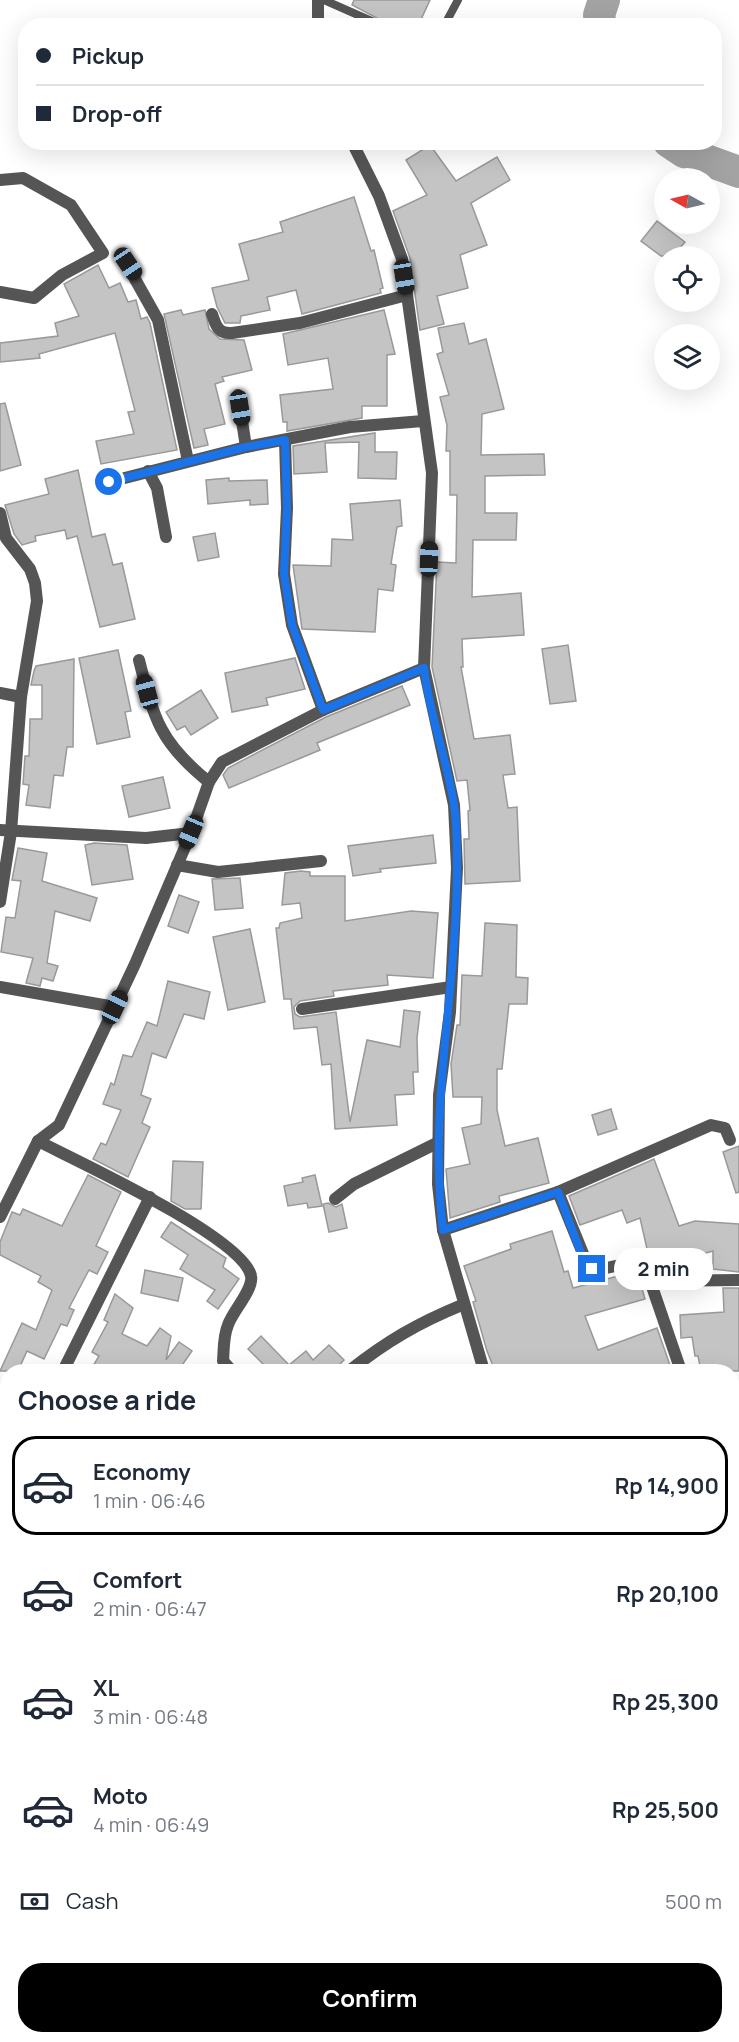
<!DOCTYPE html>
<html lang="en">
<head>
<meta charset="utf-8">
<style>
  :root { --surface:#fff; --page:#f2f2f3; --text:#1f2937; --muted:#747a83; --line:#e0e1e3; --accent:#000 }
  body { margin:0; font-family:Manrope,sans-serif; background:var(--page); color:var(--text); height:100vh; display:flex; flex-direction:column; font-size:22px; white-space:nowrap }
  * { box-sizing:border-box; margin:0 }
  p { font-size:20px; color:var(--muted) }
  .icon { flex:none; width:33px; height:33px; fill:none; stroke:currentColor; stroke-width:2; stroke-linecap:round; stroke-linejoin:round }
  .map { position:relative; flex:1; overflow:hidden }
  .details { position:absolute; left:0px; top:1364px; width:740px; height:680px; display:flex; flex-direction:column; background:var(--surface); border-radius:24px 24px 0 0; box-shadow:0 6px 24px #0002 }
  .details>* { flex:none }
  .banner { position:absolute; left:18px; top:18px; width:704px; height:132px; border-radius:24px; box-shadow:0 6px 24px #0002; display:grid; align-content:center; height:132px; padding:0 18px; background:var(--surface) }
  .needle { width:39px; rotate:278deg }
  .buttons { position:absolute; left:654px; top:168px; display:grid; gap:12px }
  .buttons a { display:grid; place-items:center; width:66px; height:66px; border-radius:50%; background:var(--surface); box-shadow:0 6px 24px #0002; font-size:30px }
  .end { position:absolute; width:27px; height:27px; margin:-14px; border:8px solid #1a73e8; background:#fff; box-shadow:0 0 0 3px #fff }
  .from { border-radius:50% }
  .bubble { position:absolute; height:42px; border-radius:21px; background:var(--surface); box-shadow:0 6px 24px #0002; font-size:20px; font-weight:700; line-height:42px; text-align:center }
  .car { position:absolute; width:18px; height:36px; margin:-18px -9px; border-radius:8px; box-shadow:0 0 4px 2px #0007; background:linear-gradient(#222 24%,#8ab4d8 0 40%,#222 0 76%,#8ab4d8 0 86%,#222 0) }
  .banner b { display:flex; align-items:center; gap:21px; height:57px; font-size:22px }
  .banner b+b { border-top:2px solid var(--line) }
  .banner i { width:15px; height:15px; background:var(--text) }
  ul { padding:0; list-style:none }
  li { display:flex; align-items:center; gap:18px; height:99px; margin:0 12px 9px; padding:0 6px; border:3px solid transparent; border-radius:24px }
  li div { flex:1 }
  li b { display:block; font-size:22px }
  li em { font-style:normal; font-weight:700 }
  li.current { border-color:var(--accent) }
  li>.icon { width:54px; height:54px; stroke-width:1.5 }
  h2 { padding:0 18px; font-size:27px; line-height:72px }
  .pay { display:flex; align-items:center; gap:15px; height:66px; padding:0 18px; font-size:22px }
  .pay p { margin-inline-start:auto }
  .primary-button { display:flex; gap:12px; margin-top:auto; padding:12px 18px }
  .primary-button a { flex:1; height:69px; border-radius:24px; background:var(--accent); color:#fff; font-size:24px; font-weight:700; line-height:69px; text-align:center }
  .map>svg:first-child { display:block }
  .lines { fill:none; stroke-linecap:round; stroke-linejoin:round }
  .river { stroke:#a3a3a3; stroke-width:32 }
  .building { fill:#c4c4c4; stroke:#999; stroke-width:1.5 }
  .service { stroke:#555; stroke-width:8 }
  .minor { stroke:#555; stroke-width:12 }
  .route { stroke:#1a73e8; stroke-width:8 }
</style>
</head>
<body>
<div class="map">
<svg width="739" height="2042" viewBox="0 0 739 2042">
  <rect width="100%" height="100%" fill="#fff"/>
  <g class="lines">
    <g class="river">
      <path d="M 601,26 L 599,15 L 604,0"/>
      <path d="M 669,142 L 684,152 L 739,172"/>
      <path d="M 0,1659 L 8,1658"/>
      <path d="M 570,2036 L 574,2042"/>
    </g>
  </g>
  <g class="building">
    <path d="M 354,0 L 430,0 L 418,26 L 392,26 L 352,5 Z"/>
    <path d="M 430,145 L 456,181 L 497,157 L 510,180 L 471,203 L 487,245 L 460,255 L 468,288 L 437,296 L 444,324 L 420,330 L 410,258 L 393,211 L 427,195 L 406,160 Z"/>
    <path d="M 354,197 L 371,251 L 374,250 L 383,288 L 380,289 L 381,293 L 302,314 L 296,290 L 267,297 L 270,310 L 241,316 L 240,323 L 225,323 L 217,307 L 212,288 L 249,280 L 239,244 L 283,232 L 280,222 Z"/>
    <path d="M 657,221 L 685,242 L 673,256 L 661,256 L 641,241 Z"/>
    <path d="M 98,265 L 109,288 L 120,283 L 128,302 L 136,300 L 141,319 L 147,317 L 150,323 L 177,450 L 101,464 L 96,441 L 134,434 L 128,412 L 135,411 L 115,333 L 39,354 L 40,358 L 0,362 L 0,343 L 58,336 L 55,323 L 79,316 L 64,284 Z"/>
    <path d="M 181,310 L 183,315 L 205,310 L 209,329 L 220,339 L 244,340 L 252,370 L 222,377 L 224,381 L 215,384 L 225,424 L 204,429 L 208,445 L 194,448 L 164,314 Z"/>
    <path d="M 384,310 L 395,354 L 387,355 L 387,406 L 362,406 L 362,418 L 287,431 L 287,422 L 283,422 L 280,395 L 333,389 L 328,358 L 288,365 L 283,334 Z"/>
    <path d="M 464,323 L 469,344 L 486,339 L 504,409 L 482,414 L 481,455 L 544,454 L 545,475 L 485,476 L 485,513 L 517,513 L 516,540 L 473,540 L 472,597 L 521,593 L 524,635 L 462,639 L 463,667 L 461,667 L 474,739 L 510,735 L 515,774 L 503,775 L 508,808 L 517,807 L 520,881 L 465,884 L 464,839 L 469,839 L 468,811 L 470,810 L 467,780 L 457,781 L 432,667 L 437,562 L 456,563 L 457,495 L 450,495 L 450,451 L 446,451 L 447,425 L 440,397 L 449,395 L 437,354 L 443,352 L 438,328 Z"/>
    <path d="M 5,403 L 21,465 L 0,471 L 0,404 Z"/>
    <path d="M 375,433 L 375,452 L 397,452 L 396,479 L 358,478 L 359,442 L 325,443 L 327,472 L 294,474 L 293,446 Z"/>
    <path d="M 78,470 L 92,537 L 105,534 L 113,565 L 122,563 L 135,619 L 100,627 L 77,536 L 67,539 L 65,530 L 35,536 L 36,541 L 22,545 L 14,534 L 5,505 L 49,494 L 45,479 Z"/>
    <path d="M 229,478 L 229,481 L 267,480 L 268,504 L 250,505 L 250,500 L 208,504 L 206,480 Z"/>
    <path d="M 400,500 L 402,526 L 397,527 L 391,564 L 396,565 L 393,591 L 378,589 L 375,632 L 302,629 L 293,565 L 331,566 L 332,539 L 353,540 L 350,504 Z"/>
    <path d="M 215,533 L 219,557 L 198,561 L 193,537 Z"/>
    <path d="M 568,645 L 576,701 L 550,704 L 542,649 Z"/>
    <path d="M 118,650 L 131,711 L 125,712 L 130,737 L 97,744 L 79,658 Z"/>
    <path d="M 295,658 L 305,689 L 266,698 L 268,705 L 232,712 L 225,673 Z"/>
    <path d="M 74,659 L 73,747 L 67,747 L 63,776 L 54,775 L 50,808 L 26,805 L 29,785 L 23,784 L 25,756 L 29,756 L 30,719 L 42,719 L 42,685 L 31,685 L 34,671 L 36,666 Z"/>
    <path d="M 402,686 L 410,705 L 317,743 L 320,750 L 229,788 L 223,775 L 228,768 L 326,717 Z"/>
    <path d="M 201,690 L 218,718 L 191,735 L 185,726 L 177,730 L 166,712 Z"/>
    <path d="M 163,777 L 170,808 L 129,817 L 122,786 Z"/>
    <path d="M 433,835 L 436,863 L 380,869 L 381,872 L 353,876 L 348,846 Z"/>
    <path d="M 94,843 L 127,845 L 133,879 L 92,885 L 85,845 Z"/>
    <path d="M 18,848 L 47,853 L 42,881 L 97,898 L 90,921 L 55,911 L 47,963 L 58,966 L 53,981 L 42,978 L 40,986 L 26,983 L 33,958 L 1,952 L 6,917 L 15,918 L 21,881 L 12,880 Z"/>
    <path d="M 301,871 L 310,872 L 310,876 L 345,876 L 345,921 L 411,911 L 438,913 L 433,978 L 387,975 L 388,985 L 333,991 L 334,996 L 300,1001 L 294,1007 L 295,1014 L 300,1017 L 336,1012 L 350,1122 L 367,1040 L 400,1047 L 404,1010 L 420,1012 L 417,1038 L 418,1072 L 413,1072 L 414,1094 L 395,1095 L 397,1125 L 335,1129 L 331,1064 L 322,1065 L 317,1027 L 294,1029 L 291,999 L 284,999 L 276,928 L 279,928 L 280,923 L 302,918 L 300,903 L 282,905 L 285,873 Z"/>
    <path d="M 240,878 L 243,908 L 215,910 L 212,879 Z"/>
    <path d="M 179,895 L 199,902 L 188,933 L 168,926 Z"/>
    <path d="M 485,923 L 517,925 L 516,977 L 528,978 L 527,1004 L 509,1004 L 502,1069 L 497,1069 L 497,1110 L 505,1146 L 538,1138 L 549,1183 L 499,1196 L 500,1202 L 450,1218 L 446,1169 L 470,1164 L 462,1128 L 481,1124 L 482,1097 L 453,1097 L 451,1064 L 457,1025 L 460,1025 L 462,975 L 482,976 Z"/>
    <path d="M 250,929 L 265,1002 L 228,1010 L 213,937 Z"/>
    <path d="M 168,981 L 210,992 L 204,1019 L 184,1014 L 166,1058 L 152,1053 L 141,1095 L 151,1099 L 142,1123 L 150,1127 L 128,1177 L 93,1159 L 101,1143 L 106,1145 L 121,1110 L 103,1104 L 111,1083 L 114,1085 L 123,1055 L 132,1057 L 147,1022 L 157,1026 Z"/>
    <path d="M 611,1109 L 617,1129 L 598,1135 L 592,1115 Z"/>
    <path d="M 739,1146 L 739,1192 L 736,1193 L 723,1152 Z"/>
    <path d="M 654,1159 L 679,1226 L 695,1221 L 739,1224 L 739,1272 L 713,1269 L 713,1251 L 677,1261 L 679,1270 L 656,1273 L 650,1262 L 640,1218 L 627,1223 L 622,1210 L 580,1225 L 569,1196 Z"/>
    <path d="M 173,1161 L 203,1162 L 201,1209 L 185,1209 L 171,1201 Z"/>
    <path d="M 88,1175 L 121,1192 L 96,1246 L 108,1252 L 97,1274 L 89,1270 L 69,1308 L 74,1310 L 67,1326 L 61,1324 L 44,1359 L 27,1351 L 18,1371 L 0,1371 L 22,1323 L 36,1330 L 52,1290 L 38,1282 L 41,1276 L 0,1255 L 0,1242 L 12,1212 L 20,1215 L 23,1209 L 62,1226 Z"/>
    <path d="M 315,1175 L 322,1206 L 308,1208 L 307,1203 L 288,1206 L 284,1186 L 303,1182 L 302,1178 Z"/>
    <path d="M 328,1203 L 336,1207 L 342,1204 L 347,1228 L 329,1232 L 323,1204 Z"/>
    <path d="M 171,1222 L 226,1258 L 223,1267 L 239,1279 L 218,1309 L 207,1301 L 215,1290 L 180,1269 L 188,1255 L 161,1237 Z"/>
    <path d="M 552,1231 L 564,1272 L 568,1271 L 573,1288 L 637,1271 L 645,1299 L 585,1316 L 598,1350 L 657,1328 L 672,1371 L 495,1371 L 487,1351 L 473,1302 L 476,1301 L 464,1266 L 511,1249 L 510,1244 Z"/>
    <path d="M 145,1270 L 183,1278 L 178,1301 L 141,1293 Z"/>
    <path d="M 723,1288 L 739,1288 L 739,1371 L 701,1371 L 698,1356 L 695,1356 L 692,1337 L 681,1338 L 680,1315 L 724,1312 Z"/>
    <path d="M 115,1294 L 133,1308 L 122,1334 L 147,1346 L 160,1328 L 171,1336 L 166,1360 L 179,1342 L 192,1351 L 178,1371 L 90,1371 L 99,1356 L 92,1352 L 108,1322 L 104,1320 Z"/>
    <path d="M 261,1336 L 289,1365 L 306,1351 L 313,1360 L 329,1345 L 344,1360 L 333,1371 L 270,1371 L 248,1349 Z"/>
  </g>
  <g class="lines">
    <g class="service">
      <path d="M 324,0 L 383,26"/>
      <path d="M 444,26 L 458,0"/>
      <path d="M 732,1980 L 739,1971"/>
    </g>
    <g class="minor">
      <path d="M 318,0 L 318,26"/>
      <path d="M 352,142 L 379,196 L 402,259 L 432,473 L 424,668 L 454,805 L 457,868 L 450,1012 L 439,1095 L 438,1184 L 443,1230 L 484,1371"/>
      <path d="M 0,180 L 23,178 L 71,205 L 103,253 L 62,275 L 34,298 L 0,292"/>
      <path d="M 121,254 L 158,320 L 188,461"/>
      <path d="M 212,314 C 216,326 218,334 232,333 L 300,323 L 407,295"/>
      <path d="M 238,395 L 246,447"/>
      <path d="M 285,440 L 287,508 L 284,574 L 292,625 L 323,710"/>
      <path d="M 148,471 L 157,488 L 166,537"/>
      <path d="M 109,482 L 246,447 L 350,427 L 423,421"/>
      <path d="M 0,513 L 6,538 L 30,569 L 35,583 L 37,601 L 21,697 L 11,832 L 0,902"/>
      <path d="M 139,660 C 154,719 160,743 209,782"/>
      <path d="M 0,693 L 21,697"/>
      <path d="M 0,830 L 146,838 L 191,833"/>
      <path d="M 177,865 L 218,872 L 321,861"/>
      <path d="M 0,987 L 115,1007"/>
      <path d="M 302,1009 L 451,987"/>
      <path d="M 38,1141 C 75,1160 244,1238 251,1276 C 254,1289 232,1312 228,1325 C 223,1337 224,1349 223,1361 L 232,1371"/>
      <path d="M 558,1192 L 711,1125 L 725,1128 L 730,1140"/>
      <path d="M 335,1199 L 354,1184 L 437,1143"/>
      <path d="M 0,1217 L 38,1141 L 59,1125 L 135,964 L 191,833 L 209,782 L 222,762 L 323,710 L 424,668"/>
      <path d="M 443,1230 L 558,1192 L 588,1266 L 597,1270 L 638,1261 L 646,1269 L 681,1371"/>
      <path d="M 650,1281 L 739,1280"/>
      <path d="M 63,1371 L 150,1197"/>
      <path d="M 349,1371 C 387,1341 418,1323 462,1305"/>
      <path d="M 732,1433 L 739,1432"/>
      <path d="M 732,1863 L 739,1875"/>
    </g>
  </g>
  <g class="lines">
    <path class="route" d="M 109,482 L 246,447 L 285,440 L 287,508 L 284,574 L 292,625 L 323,710 L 424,668 C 429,714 447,759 454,805 C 457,825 457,848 457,868 C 457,992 428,1106 443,1230 L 558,1192 L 584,1261 L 592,1269"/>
  </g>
</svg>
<div class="buttons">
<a><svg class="needle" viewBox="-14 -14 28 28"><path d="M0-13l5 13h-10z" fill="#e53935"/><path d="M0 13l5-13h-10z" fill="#747a83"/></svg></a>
<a><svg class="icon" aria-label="locate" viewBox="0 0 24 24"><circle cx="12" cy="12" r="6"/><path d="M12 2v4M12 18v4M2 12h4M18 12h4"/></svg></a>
<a><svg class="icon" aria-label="layers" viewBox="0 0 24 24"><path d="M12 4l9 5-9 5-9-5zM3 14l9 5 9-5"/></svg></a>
</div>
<i class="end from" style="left:109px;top:482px"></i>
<i class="end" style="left:592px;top:1269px"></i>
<div class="bubble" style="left:614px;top:1248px;width:99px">2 min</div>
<i class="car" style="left:128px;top:264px;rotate:146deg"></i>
<i class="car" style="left:404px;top:277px;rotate:171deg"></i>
<i class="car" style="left:240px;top:408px;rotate:171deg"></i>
<i class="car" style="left:429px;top:559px;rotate:2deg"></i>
<i class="car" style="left:147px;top:692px;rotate:345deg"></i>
<i class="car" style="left:191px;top:832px;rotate:203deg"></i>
<i class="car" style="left:115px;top:1007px;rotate:25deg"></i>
<div class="banner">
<b><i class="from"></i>Pickup</b>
<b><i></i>Drop-off</b>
</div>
<section class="details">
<h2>Choose a ride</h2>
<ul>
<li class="current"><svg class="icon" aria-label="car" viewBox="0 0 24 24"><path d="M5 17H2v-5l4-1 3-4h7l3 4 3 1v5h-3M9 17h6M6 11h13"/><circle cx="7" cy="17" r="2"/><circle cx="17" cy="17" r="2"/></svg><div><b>Economy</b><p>1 min · 06:46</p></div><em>Rp 14,900</em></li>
<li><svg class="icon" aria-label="car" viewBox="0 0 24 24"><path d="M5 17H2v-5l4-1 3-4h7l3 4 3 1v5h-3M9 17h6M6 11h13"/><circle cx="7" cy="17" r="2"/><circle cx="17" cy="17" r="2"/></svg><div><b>Comfort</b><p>2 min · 06:47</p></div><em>Rp 20,100</em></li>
<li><svg class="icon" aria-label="car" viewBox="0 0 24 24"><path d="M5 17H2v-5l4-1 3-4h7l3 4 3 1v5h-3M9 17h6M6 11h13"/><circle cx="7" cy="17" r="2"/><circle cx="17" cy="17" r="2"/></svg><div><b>XL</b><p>3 min · 06:48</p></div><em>Rp 25,300</em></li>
<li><svg class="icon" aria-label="car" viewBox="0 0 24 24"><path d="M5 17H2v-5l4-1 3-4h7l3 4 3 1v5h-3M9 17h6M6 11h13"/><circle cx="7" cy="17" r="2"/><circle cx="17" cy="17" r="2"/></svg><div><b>Moto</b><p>4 min · 06:49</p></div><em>Rp 25,500</em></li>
</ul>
<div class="pay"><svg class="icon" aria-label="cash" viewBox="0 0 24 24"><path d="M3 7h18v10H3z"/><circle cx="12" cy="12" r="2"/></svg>Cash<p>500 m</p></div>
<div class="primary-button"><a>Confirm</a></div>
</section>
</div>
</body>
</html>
